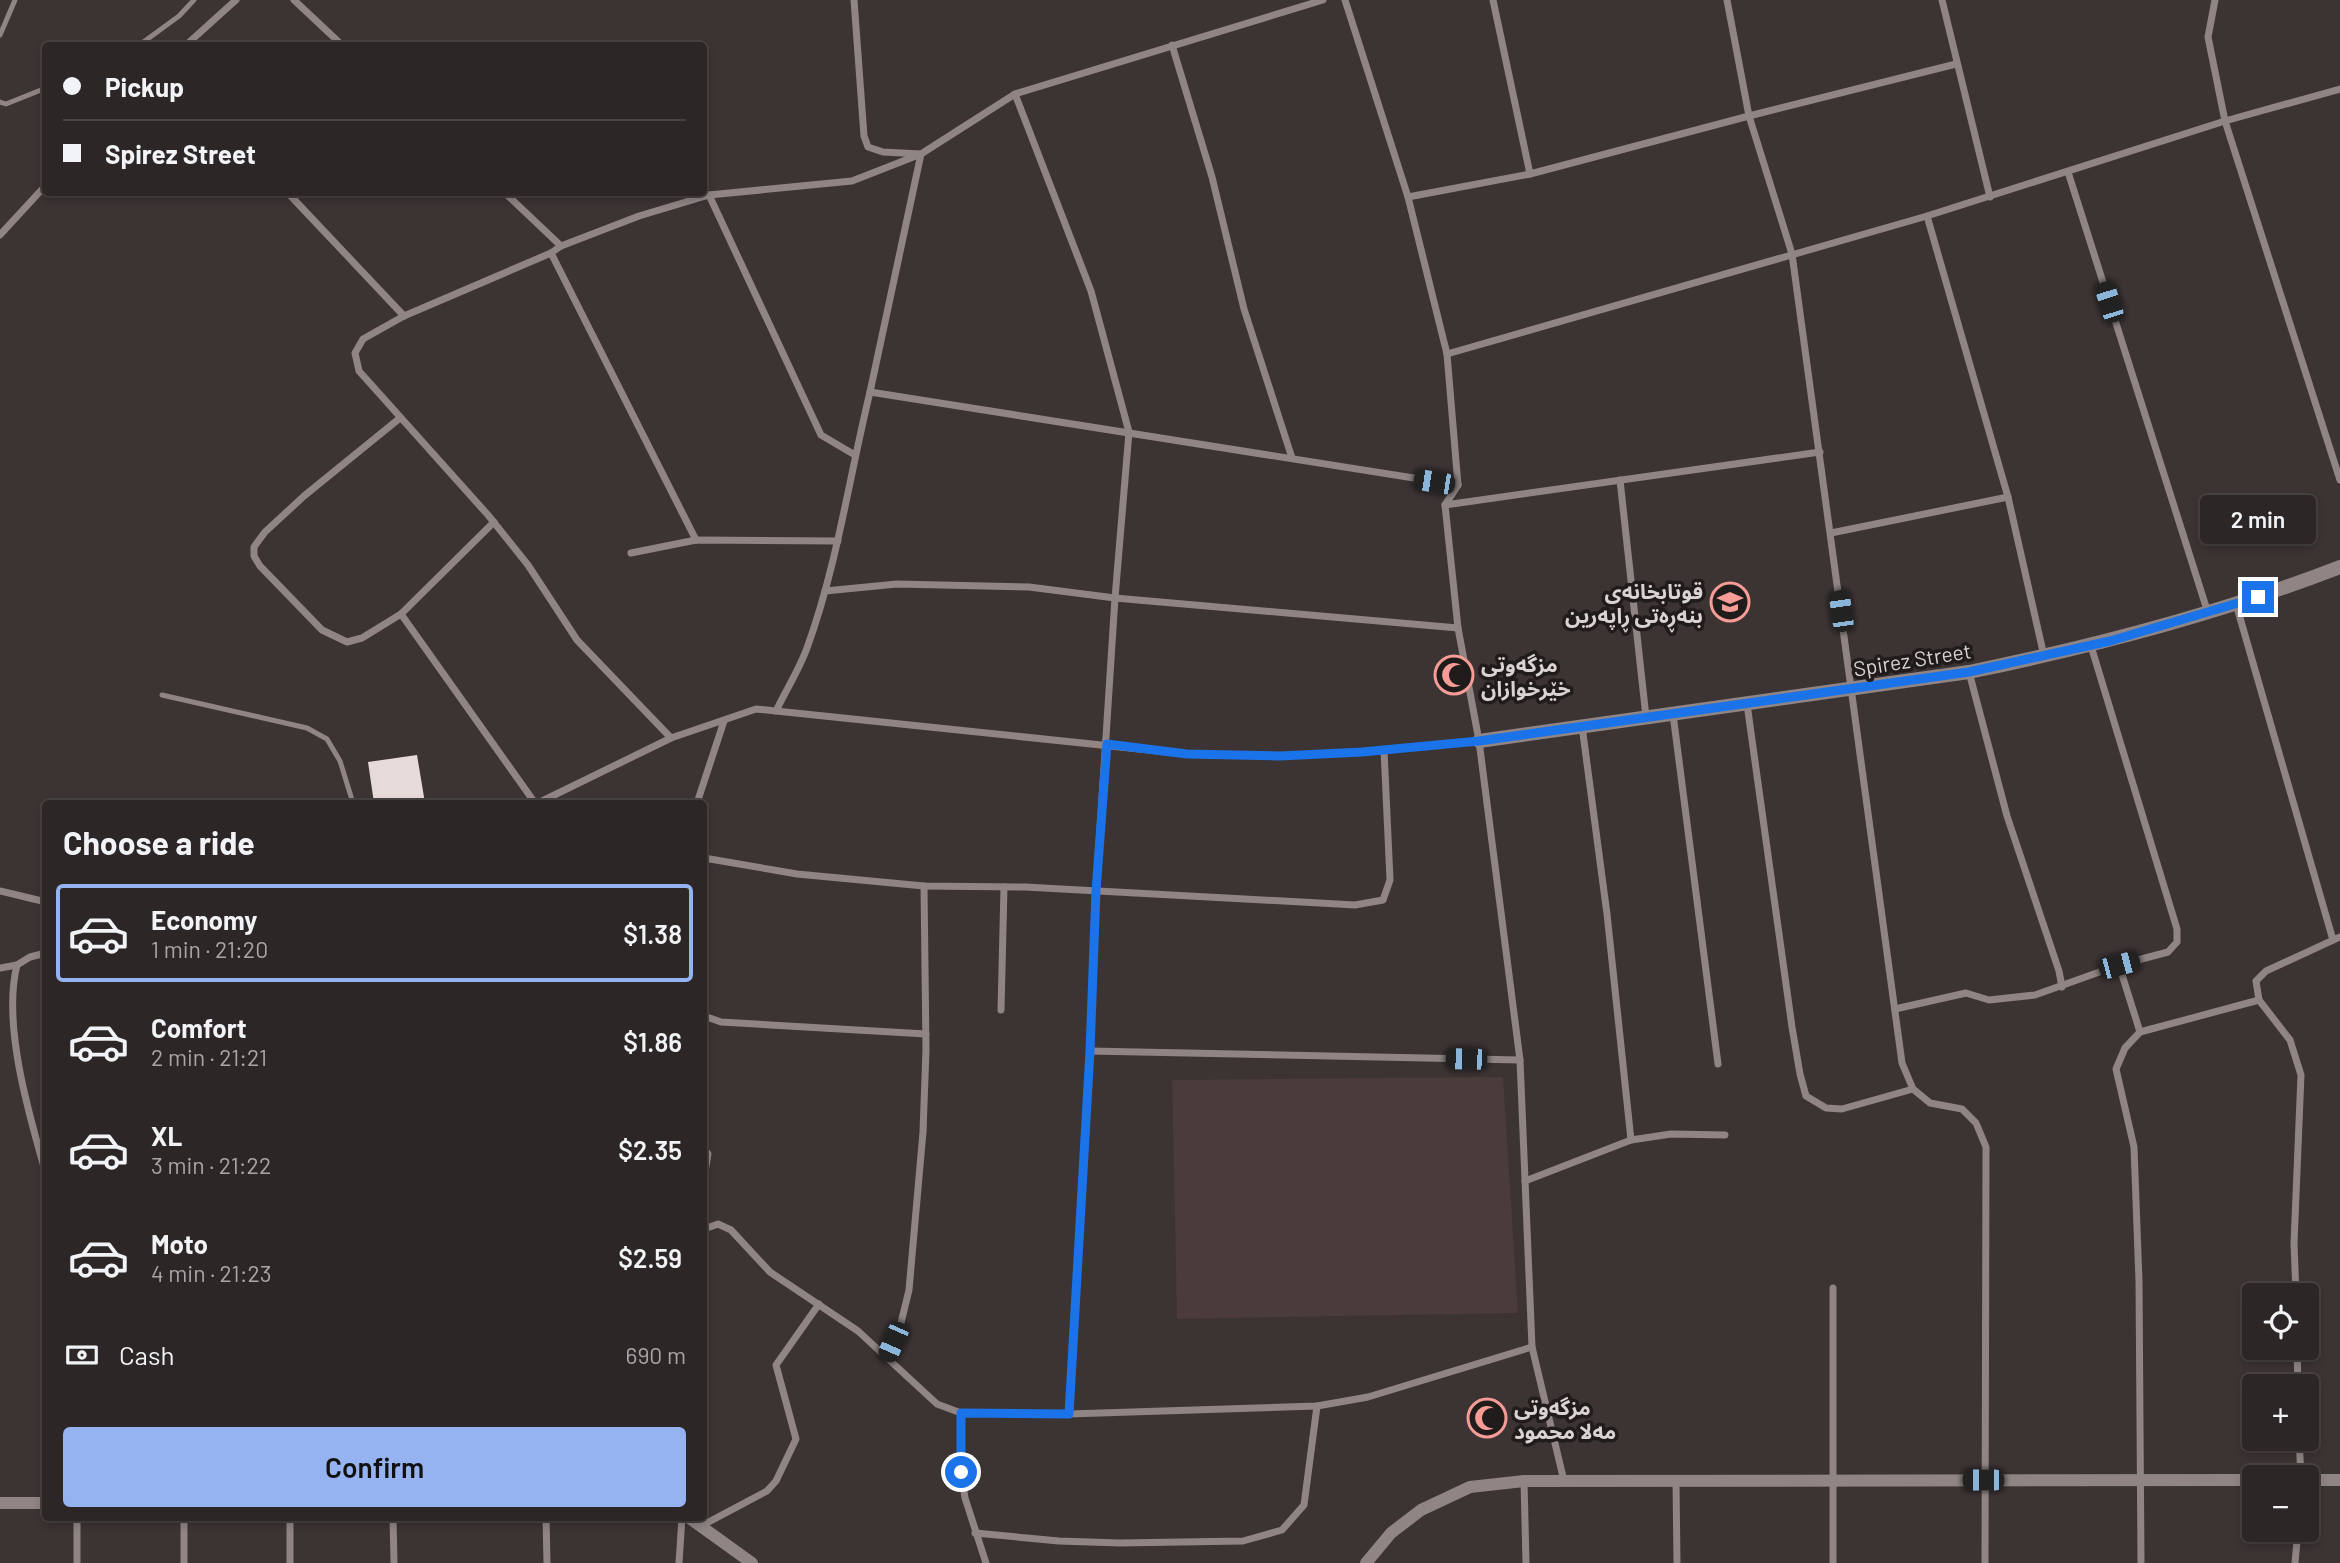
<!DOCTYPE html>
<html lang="en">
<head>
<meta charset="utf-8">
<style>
  :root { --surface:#2d2626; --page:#352e2e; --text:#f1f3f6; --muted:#a7a5a7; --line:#484343; --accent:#95b2f1 }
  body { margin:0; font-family:Barlow,"Noto Sans Arabic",sans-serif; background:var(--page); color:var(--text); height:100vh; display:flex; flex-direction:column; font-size:26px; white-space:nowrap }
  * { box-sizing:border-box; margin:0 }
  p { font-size:23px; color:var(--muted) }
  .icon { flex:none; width:38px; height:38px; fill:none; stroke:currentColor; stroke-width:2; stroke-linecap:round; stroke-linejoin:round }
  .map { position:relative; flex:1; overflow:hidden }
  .sheet { position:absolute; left:42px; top:800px; width:665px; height:721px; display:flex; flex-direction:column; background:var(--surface); border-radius:7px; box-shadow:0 4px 10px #0003,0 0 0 2px var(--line) }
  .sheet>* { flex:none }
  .top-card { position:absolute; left:42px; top:42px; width:665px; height:154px; border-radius:7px; box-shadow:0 4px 10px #0003,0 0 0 2px var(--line); display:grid; align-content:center; height:154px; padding:0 21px; background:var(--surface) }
  .fabs { position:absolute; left:2242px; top:1283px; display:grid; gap:14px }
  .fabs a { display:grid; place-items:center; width:77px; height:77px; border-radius:7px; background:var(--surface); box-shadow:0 4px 10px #0003,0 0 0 2px var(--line); font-size:35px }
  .end { position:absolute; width:32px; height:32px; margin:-16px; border:9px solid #1a73e8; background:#fff; box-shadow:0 0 0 4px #fff }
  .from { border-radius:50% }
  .bubble { position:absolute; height:49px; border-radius:7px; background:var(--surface); box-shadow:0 4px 10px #0003,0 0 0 2px var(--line); font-size:23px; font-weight:600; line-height:49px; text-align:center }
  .car { position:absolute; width:21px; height:42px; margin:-21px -10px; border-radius:9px; box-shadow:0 0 5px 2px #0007; background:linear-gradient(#222 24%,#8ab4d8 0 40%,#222 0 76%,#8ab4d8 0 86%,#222 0) }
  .top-card b { display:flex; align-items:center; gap:24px; height:66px; font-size:26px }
  .top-card b+b { border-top:2px solid var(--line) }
  .top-card i { width:18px; height:18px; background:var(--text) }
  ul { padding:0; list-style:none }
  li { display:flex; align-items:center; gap:21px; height:98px; margin:0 14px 10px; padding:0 7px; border:4px solid transparent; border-radius:7px }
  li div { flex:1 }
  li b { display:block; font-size:26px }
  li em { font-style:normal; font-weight:600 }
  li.selected { border-color:var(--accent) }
  li>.icon { width:63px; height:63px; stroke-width:1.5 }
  h2 { padding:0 21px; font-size:32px; line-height:84px }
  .pay { display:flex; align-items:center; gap:18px; height:77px; padding:0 21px; font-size:26px }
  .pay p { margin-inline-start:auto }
  .primary-button { display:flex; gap:14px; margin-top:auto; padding:14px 21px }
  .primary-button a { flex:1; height:80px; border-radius:7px; background:var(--accent); color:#111; font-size:28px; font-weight:600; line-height:80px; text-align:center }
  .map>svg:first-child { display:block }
  .built { fill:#4b3b3a }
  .building { fill:#e7dbda }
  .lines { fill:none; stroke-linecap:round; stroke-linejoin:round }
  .service { stroke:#908584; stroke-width:5 }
  .minor { stroke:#908584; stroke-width:7 }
  .tertiary { stroke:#908584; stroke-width:12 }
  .secondary { stroke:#908584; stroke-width:14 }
  .route { stroke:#1a73e8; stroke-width:9 }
  .labels { text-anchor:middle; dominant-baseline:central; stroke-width:7; stroke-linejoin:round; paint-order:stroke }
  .poi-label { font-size:21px; font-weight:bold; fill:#d9d3d2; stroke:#201c1c; text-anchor:start }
  .street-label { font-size:21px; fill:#d9d3d2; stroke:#201c1c }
</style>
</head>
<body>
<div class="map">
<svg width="2340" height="1563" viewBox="0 0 2340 1563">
  <rect width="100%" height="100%" fill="#3c3333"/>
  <path class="built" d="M 1503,1077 L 1518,1313 L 1177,1319 L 1172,1080 Z"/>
  <path class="building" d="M 417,755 L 425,803 L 374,803 L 368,762 Z"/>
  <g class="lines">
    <g class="service">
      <path d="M 0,35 L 15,0"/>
      <path d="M 138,46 L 179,16 L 194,0"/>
      <path d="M 0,102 L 6,104 L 46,88"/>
      <path d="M 162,695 L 307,728 L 327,739 L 340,761 L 353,803"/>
    </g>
    <g class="minor">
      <path d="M 294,0 L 343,46"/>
      <path d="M 854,0 L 864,136 L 868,147 L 883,152 L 921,154 L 870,392"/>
      <path d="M 1345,0 L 1408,197 L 1447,354 L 1458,485 L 1445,505 L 1458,628 L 1479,741 L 1520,1060 L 1532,1347 L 1564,1481"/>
      <path d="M 1493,0 L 1530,174"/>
      <path d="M 1727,0 L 1749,116 L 1792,254 L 1902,1063 L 1913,1089 L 1930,1103 L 1962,1109 L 1976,1123 L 1986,1147 L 1985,1563"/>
      <path d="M 1942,0 L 1990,197"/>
      <path d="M 2215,0 L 2208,37 L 2225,121 L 2340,480"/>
      <path d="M 1172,45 L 1212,177 L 1244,309 L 1292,458"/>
      <path d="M 185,46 L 236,0"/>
      <path d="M 1015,94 L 1091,291 L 1129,432 L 1115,598 L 1096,891 L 1090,1051 L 1069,1414"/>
      <path d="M 2068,172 L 2208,613"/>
      <path d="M 287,192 L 404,316"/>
      <path d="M 504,192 L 561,246"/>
      <path d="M 709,195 L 821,435 L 855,455"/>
      <path d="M 1408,197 L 1530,174 L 1749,116 L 1956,64"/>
      <path d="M 1927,216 L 2008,497 L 2044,656"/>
      <path d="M 0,235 L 46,185"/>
      <path d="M 551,253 L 696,540"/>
      <path d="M 1447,354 L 1927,216 L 2225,121 L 2340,89"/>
      <path d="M 400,418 L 304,496 L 265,532 L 254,547 L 254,556 L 260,566 L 322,630 L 347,642 L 362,638 L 401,614 L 535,803"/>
      <path d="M 1620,480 L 1646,717"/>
      <path d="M 1445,505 L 1820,452"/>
      <path d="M 1831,533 L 2008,497"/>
      <path d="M 631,553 L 696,540 L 838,541"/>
      <path d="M 825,591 L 897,584 L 1029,587 L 1115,598 L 1458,628"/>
      <path d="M 2236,604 L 2333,940"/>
      <path d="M 401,614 L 494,522"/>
      <path d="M 1969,672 L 2007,816 L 2059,971 L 2062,987"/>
      <path d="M 1747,704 L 1792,1027 L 1800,1074 L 1806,1096 L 1826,1108 L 1842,1109 L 1913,1089"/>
      <path d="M 776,711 L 1187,754 L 1280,756 L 1362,752 L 1479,741"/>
      <path d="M 1673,714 L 1718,1064"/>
      <path d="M 1582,726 L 1607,914 L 1631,1140"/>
      <path d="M 671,738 L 577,640 L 528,565 L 488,515 L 359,371 L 355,353 L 363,339 L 404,316 L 551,253 L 561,246 L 639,216 L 709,195 L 852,181 L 921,154 L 1015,94 L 1323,0"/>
      <path d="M 538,803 L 671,738 L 756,709 L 776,711 C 786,690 799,670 807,648 C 837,566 849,478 870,392 L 1458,485"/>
      <path d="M 697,803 L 724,721"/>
      <path d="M 704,858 L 797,874 L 924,886 L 1025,887 L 1355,905 L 1383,900 L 1390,880 L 1384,750"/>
      <path d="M 0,891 L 46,902"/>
      <path d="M 46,953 L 30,957 L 17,965 C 2,1024 29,1115 46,1174"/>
      <path d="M 2119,965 L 2140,1032"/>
      <path d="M 0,968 L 17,965"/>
      <path d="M 1895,1009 L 1966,993 L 1989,1000 L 2035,995 L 2119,965 L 2168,952 L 2177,942 L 2177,929 L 2091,646"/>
      <path d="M 1001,1010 L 1004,887"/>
      <path d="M 704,1016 L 721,1022 L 926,1034"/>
      <path d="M 1090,1051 L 1520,1060"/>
      <path d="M 704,1149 L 708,1154 L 704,1178"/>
      <path d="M 1525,1181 L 1631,1140 L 1671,1134 L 1725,1135"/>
      <path d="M 704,1229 L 718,1224 L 731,1230 L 770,1272 L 858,1331 L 937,1404 L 961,1413 L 1069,1414 L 1317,1406 L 1368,1397 L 1532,1347"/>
      <path d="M 1833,1288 L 1833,1563"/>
      <path d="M 2296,1295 L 2294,1243 L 2301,1075 L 2290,1040 L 2259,1000 L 2256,981 L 2266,971 L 2340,937"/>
      <path d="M 2297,1348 L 2298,1386"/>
      <path d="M 887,1357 L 900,1327 L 909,1290 L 923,1132 L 926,1050 L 924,886"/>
      <path d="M 961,1413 L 961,1472 L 965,1498 L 986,1563"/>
      <path d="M 2299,1438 L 2301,1477"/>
      <path d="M 1524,1481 L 1526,1563"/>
      <path d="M 1676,1481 L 1677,1563"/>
      <path d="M 393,1517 L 394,1563"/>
      <path d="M 546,1517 L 547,1563"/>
      <path d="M 701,1526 L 767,1491 L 776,1481 L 796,1439 L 776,1365 L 819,1304"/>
      <path d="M 975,1533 L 1059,1541 L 1120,1543 L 1243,1541 L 1282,1530 L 1304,1505 L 1317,1406"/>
      <path d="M 77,1563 L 77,1517"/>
      <path d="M 184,1563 L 184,1517"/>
      <path d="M 290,1563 L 290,1517"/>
      <path d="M 679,1563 L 682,1517"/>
      <path d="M 2141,1563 L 2139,1281 L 2134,1147 L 2116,1069 L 2125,1048 L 2140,1032 L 2259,1000"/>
      <path d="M 2295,1563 L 2298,1530"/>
    </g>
    <g class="tertiary">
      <path d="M 2306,1480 L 2340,1480"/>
      <path d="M 0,1503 L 46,1503"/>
      <path d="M 688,1517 L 752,1563"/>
      <path d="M 1366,1563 L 1391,1533 L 1421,1510 L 1470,1487 L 1524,1481 L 2254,1480"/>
    </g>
    <path class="secondary" d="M 1479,741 L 1969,672 C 2096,646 2219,614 2340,567"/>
  </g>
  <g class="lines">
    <path class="route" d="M 961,1472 L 961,1413 L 1069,1414 L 1090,1051 L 1096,891 L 1107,744 L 1187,754 L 1280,756 L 1362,752 L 1479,741 L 1969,672 L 2110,641 L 2258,597"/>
  </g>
  <defs>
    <symbol id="school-ring" viewBox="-11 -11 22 22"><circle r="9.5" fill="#201c1c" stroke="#f59c96" stroke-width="1.5"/><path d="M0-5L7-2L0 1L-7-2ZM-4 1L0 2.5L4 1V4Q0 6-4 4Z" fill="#f59c96"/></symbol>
    <symbol id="mosque-ring" viewBox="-11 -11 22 22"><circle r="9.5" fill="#201c1c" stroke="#f59c96" stroke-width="1.5"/><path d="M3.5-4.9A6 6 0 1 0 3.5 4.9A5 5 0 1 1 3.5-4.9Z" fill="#f59c96"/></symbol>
  </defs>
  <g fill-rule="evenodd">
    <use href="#school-ring" x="1708" y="580" width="44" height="44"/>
    <use href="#mosque-ring" x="1432" y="653" width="44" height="44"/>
    <use href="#mosque-ring" x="1465" y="1396" width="44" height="44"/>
  </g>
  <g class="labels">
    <g class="poi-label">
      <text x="1703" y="590" text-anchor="end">قوتابخانەی<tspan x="1703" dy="24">بنەڕەتی ڕاپەرین</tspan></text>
      <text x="1481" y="663">مزگەوتی<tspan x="1481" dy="24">خێرخوازان</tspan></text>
      <text x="1514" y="1406">مزگه‌وتی<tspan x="1514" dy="24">مه‌لا محمود</tspan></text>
    </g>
    <g class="street-label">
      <text transform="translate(1912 659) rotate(-9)">Spirez Street</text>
    </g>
  </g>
</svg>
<div class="fabs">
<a><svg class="icon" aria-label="locate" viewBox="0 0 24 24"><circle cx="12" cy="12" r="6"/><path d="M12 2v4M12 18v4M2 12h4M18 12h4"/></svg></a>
<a>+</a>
<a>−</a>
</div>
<i class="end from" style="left:961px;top:1472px"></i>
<i class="end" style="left:2258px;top:597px"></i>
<div class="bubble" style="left:2200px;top:495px;width:116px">2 min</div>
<i class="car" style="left:2109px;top:302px;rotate:342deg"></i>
<i class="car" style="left:1434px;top:482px;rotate:279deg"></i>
<i class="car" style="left:1841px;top:611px;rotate:352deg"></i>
<i class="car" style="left:2119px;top:965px;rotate:75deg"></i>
<i class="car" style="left:1466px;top:1059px;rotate:271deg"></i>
<i class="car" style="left:893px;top:1342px;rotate:204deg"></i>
<i class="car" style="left:1983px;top:1480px;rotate:270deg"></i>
<div class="top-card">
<b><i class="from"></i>Pickup</b>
<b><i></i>Spirez Street</b>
</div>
<section class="sheet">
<h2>Choose a ride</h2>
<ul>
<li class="selected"><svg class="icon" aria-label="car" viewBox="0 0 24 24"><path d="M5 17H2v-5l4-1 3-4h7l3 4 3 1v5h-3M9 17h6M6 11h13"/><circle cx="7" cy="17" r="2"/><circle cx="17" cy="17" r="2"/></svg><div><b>Economy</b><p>1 min · 21:20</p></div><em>$1.38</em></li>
<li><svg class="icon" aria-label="car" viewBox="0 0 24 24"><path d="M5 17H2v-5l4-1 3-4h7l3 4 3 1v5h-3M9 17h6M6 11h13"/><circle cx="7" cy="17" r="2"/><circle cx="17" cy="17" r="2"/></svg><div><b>Comfort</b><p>2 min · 21:21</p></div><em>$1.86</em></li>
<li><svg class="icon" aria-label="car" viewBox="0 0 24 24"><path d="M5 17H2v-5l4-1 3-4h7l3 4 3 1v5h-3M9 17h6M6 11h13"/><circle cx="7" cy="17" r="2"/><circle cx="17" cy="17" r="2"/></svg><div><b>XL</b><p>3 min · 21:22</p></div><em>$2.35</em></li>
<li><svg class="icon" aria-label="car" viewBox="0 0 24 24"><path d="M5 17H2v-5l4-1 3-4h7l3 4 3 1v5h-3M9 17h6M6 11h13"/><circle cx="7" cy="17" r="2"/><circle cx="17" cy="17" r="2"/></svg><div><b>Moto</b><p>4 min · 21:23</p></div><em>$2.59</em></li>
</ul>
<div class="pay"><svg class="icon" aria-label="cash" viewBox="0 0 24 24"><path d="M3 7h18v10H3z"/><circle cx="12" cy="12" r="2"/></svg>Cash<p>690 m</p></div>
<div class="primary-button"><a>Confirm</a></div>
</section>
</div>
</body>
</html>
